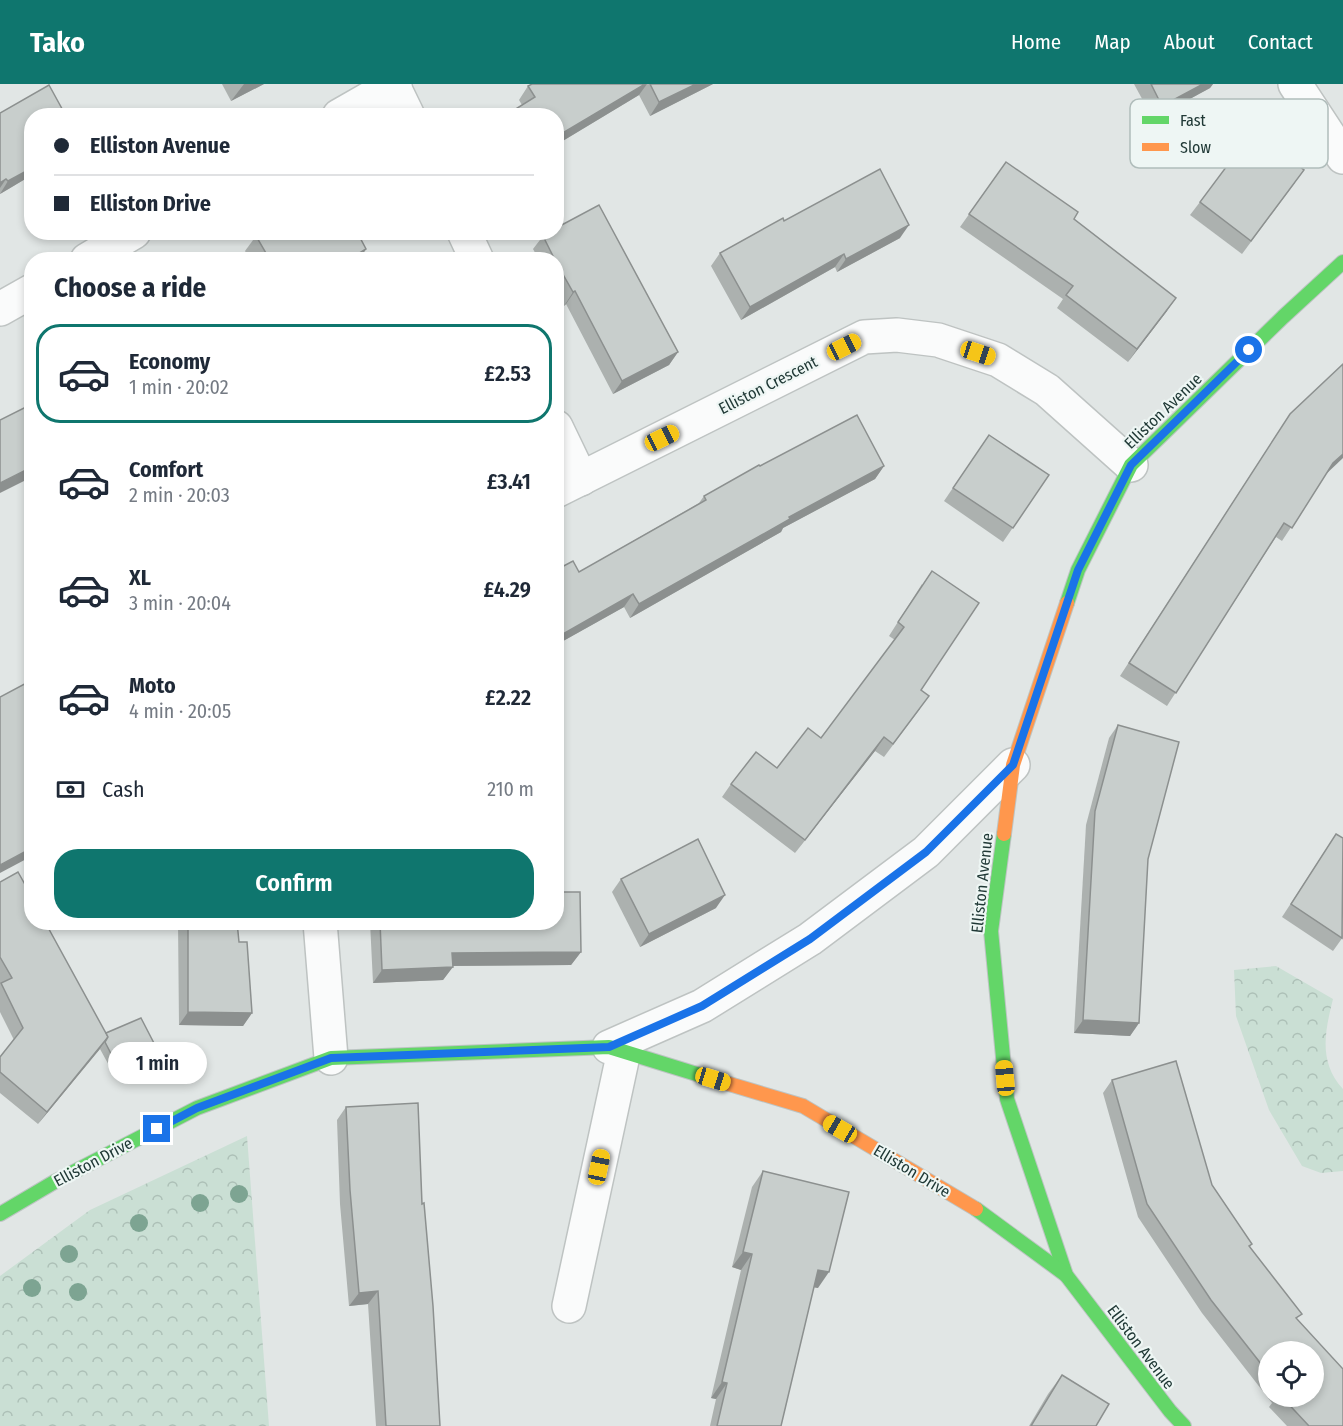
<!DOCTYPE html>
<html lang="en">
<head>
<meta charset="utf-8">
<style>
  :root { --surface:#fff; --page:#f2f2f3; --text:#1f2937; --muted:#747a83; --line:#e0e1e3; --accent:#0f766e }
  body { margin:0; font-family:"Fira Sans Condensed",sans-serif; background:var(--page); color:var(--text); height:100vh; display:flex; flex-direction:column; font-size:22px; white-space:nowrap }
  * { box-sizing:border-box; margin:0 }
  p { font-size:20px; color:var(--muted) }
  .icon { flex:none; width:33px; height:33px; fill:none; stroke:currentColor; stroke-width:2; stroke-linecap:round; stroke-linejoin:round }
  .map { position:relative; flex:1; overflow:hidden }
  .panel { position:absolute; left:24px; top:168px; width:540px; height:678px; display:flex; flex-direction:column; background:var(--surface); border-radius:24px; box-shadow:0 3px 9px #0003 }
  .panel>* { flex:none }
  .hud { position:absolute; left:24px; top:24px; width:540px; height:132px; border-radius:24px; box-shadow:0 3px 9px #0003; display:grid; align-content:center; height:132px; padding:0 30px; background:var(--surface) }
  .controls { position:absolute; left:1258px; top:1257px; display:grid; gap:12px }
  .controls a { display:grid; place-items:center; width:66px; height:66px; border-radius:50%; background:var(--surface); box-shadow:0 3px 9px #0003; font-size:30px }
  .end { position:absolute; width:27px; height:27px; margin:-14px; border:8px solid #1a73e8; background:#fff; box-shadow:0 0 0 3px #fff }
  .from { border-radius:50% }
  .bubble { position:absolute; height:42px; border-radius:21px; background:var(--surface); box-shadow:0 3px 9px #0003; font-size:20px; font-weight:600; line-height:42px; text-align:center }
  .car { position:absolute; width:18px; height:36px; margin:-18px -9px; border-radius:8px; box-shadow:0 0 4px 2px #0007; background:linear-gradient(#f5c518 24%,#345 0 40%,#f5c518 0 76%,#345 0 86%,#f5c518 0) }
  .hud b { display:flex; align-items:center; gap:21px; height:57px; font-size:22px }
  .hud b+b { border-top:2px solid var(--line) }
  .hud i { width:15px; height:15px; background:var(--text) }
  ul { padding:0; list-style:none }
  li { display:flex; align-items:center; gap:18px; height:99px; margin:0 12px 9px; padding:0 18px; border:3px solid transparent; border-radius:24px }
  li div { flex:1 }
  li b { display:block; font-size:22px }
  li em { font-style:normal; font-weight:600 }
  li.current { border-color:var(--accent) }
  li>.icon { width:54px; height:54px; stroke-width:1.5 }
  h2 { padding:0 30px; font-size:27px; line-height:72px }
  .pay { display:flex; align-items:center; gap:15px; height:66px; padding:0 30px; font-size:22px }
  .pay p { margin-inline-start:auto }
  .button { display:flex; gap:12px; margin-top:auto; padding:12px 30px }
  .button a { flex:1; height:69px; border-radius:24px; background:var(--accent); color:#fff; font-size:24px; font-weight:600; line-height:69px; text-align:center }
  header { display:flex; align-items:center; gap:36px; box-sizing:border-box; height:84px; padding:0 30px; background:var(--accent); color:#fff }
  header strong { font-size:28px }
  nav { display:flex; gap:33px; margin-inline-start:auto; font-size:21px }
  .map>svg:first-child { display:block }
  .park { fill:url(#park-crowns) }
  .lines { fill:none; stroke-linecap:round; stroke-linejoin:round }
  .street-casing { stroke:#bec3c2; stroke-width:36 }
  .fast-casing { stroke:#bdc4c3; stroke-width:16 }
  .slow-casing { stroke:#bdc4c3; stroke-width:16 }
  .street { stroke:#fafbfb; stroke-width:33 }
  .fast { stroke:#63d668; stroke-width:14 }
  .slow { stroke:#ff974d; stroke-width:14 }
  .tree { fill:#7da492 }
  .wall { fill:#acb1af; fill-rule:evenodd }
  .shaded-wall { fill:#8c908f }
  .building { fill:#c8cecc; stroke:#8c908f; stroke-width:1.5 }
  .route { stroke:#1a73e8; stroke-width:8 }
  .labels { text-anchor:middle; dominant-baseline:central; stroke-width:4.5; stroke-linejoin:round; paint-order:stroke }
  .street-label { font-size:16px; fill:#203936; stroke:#eef6f4 }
  .key { fill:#eef6f4; stroke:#b0bdbb; stroke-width:1.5 }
  .key-label { font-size:16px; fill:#203936 }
</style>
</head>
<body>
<header>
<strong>Tako</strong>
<nav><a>Home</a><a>Map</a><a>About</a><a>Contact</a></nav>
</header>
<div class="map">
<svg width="1343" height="1342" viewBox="0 0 1343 1342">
  <defs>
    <pattern id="park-crowns" width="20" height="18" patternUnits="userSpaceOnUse" patternTransform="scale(1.5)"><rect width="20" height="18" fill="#cadfd4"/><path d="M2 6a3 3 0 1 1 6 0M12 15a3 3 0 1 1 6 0" fill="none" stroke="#adc0b7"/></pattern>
  </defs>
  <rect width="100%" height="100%" fill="#e1e6e5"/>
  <g class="park">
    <path d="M 1276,882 L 1333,915 C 1325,947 1318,978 1343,1005 L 1343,1087 L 1321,1089 L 1302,1082 L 1269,1026 L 1236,932 L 1234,886 Z"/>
    <path d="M 247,1052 L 269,1342 L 0,1342 L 0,1192 L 90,1126 Z"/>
  </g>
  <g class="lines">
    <defs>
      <g id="street">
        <path d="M 1295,0 L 1343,73"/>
        <path d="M 393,1 L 408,32"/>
        <path d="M 339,32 L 395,0"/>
        <path d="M 464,148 L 477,176"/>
        <path d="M 87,176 L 134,148"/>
        <path d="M 0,225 L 32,207"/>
        <path d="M 556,343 L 581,395"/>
        <path d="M 556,407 L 864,253 L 897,251 L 938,256 L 998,276 L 1047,306 L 1131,381"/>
        <path d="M 320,838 L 331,974"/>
        <path d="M 609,963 L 702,922 L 810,855 L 926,768 L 1013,681"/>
        <path d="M 569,1222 L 624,967"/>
      </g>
      <g id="fast">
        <path d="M 1067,519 L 1078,486 L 1131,381 L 1283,233 L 1343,178"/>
        <path d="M 1004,750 L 991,847 L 1007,1015 L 1066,1191 L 1170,1327 L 1184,1342"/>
        <path d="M 976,1125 L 1066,1191"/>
        <path d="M 0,1130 L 56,1097 L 197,1024 L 331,974 L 609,963 L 716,996"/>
      </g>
      <g id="slow">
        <path d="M 1004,750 L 1013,681 L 1067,519"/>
        <path d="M 716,996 L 803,1022 L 976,1125"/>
      </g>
    </defs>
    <use href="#street" class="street-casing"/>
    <use href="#fast" class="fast-casing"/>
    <use href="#slow" class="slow-casing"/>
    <use href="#street" class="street"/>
    <use href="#fast" class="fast"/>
    <use href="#slow" class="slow"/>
  </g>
  <g class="tree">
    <circle cx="239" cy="1110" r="9"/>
    <circle cx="200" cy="1119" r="9"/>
    <circle cx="139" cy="1139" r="9"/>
    <circle cx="69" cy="1170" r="9"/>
    <circle cx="32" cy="1204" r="9"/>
    <circle cx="78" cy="1208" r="9"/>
  </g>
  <g class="wall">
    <path d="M 222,0 L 264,0 L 231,17 Z"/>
    <path d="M 532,0 L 713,0 L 650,32 L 639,11 L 556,61 L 556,32 L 510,32 L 514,26 L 522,21 L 519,16 L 528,2 Z"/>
    <path d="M 1134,0 L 1213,0 L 1210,4 L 1153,35 Z"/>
    <path d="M 0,29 L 32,91 L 0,110 Z"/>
    <path d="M 1006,78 L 1074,135 L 1167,227 L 1128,278 L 1057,224 L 1063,215 L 960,143 Z"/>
    <path d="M 1295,99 L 1242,170 L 1190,131 L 1200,118 Z"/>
    <path d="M 784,137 L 900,154 L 837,188 L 835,183 L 741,236 L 711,182 L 720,169 Z"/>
    <path d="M 256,152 L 366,165 L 359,176 L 250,176 L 245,167 Z"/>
    <path d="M 543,152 L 678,268 L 669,281 L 613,310 L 566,220 L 564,222 L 556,208 L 556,176 L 539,176 L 533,165 Z"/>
    <path d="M 1290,330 L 1326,390 L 1282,457 L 1276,453 L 1167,622 L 1120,592 Z"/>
    <path d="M 989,351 L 1049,391 L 1003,458 L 944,417 Z"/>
    <path d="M 760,382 L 884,382 L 875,395 L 783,444 L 781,448 L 630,534 L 624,523 L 556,561 L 556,486 L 579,488 L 699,419 L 704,412 Z"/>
    <path d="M 922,500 L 920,625 L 884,673 L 875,667 L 795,769 L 722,713 L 731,700 L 777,684 L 821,654 L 895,556 L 889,552 Z"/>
    <path d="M 1118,641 L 1148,775 L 1139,939 L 1130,952 L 1074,949 L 1086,741 L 1109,654 Z"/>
    <path d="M 1336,750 L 1343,853 L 1333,867 L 1282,833 Z"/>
    <path d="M 621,795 L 716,824 L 640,863 L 612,808 Z"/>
    <path d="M 0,798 L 106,949 L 158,967 L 153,973 L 117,996 L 100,965 L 38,1040 L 0,1009 L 0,973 L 14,956 L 0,928 Z"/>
    <path d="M 178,838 L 237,838 L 239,858 L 252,929 L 243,942 L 179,941 Z"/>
    <path d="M 370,838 L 556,838 L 581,868 L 571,881 L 453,882 L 443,896 L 373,899 Z"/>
    <path d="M 1112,996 L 1212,1101 L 1252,1160 L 1250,1163 L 1298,1236 L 1343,1342 L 1287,1342 L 1269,1323 L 1272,1319 L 1202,1229 L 1138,1133 L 1103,1009 ZM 1269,1268 L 1314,1312 L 1269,1312 Z"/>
    <path d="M 346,1023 L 440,1342 L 376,1342 L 368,1220 L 349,1222 L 340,1120 L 337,1036 Z"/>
    <path d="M 763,1087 L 818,1204 L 814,1203 L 781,1342 L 710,1342 L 716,1315 L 711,1314 L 741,1186 L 732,1183 L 752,1103 Z"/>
    <path d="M 1062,1291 L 1096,1342 L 1029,1342 L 1048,1310 Z"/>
  </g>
  <g class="shaded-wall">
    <path d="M 244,0 L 264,0 L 231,17 Z"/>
    <path d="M 645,0 L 647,0 L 639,11 L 556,61 L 556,53 Z"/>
    <path d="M 696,0 L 713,0 L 650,32 L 659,18 Z"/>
    <path d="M 1203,0 L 1213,0 L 1210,4 L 1153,35 L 1162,22 Z"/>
    <path d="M 32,84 L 32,91 L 0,110 L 8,97 Z"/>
    <path d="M 6,95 L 0,104 L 0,99 Z"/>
    <path d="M 909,141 L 900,154 L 837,188 L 846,175 Z"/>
    <path d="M 366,165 L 359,176 L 348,176 Z"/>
    <path d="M 844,170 L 835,183 L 741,236 L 750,223 Z"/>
    <path d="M 575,207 L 566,220 L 564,222 L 573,208 Z"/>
    <path d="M 1176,214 L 1167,227 L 1128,278 L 1137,265 Z"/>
    <path d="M 678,268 L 669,281 L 613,310 L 622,297 Z"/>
    <path d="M 1343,370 L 1343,374 L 1324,392 L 1333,379 Z"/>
    <path d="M 884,382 L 875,395 L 783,444 L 781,448 L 630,534 L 639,520 L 789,433 Z"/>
    <path d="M 32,383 L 32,393 L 0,409 L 0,399 Z"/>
    <path d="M 633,510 L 624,523 L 556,561 L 556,554 Z"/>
    <path d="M 884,653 L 875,667 L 795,769 L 805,756 Z"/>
    <path d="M 32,764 L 32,772 L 0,789 L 0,781 Z"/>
    <path d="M 725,811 L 716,824 L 640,863 L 649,850 Z"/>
    <path d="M 581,868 L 571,881 L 443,882 L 452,869 Z"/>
    <path d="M 453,883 L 443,896 L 373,899 L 382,886 Z"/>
    <path d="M 188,928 L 252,929 L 243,942 L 179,941 Z"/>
    <path d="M 1083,936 L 1139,939 L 1130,952 L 1074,949 Z"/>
    <path d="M 108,953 L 99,966 L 38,1040 L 47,1028 Z"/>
    <path d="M 158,967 L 153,973 L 117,996 L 121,989 Z"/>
    <path d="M 743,1168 L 752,1170 L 741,1186 L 732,1183 Z"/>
    <path d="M 818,1186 L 829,1188 L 818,1204 L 806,1202 Z"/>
    <path d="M 378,1207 L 368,1220 L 349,1222 L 359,1209 Z"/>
    <path d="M 722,1298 L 727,1299 L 716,1315 L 711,1314 Z"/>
  </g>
  <g class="building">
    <path d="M 532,0 L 645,0 L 556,53 L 556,32 L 517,32 L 514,26 L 535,13 L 528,2 Z"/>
    <path d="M 650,0 L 696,0 L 659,18 Z"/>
    <path d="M 1151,0 L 1203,0 L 1162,22 Z"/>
    <path d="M 49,1 L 66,32 L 32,32 L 32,84 L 8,97 L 6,95 L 0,99 L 0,29 Z"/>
    <path d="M 1253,47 L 1304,86 L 1251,157 L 1200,118 Z"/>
    <path d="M 1006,78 L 1078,128 L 1074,135 L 1176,214 L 1137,265 L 1066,211 L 1073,202 L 969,130 Z"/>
    <path d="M 880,85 L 909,141 L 846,175 L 844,170 L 750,223 L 720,169 L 783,134 L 784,137 Z"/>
    <path d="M 599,121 L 678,268 L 622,297 L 575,207 L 573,208 L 556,178 L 556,176 L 555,176 L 543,152 L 549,148 L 556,148 L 556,144 Z"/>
    <path d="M 262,148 L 357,148 L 366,165 L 348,176 L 270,176 L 256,152 Z"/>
    <path d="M 1343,280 L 1343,370 L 1333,379 L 1292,444 L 1284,439 L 1176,609 L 1129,579 L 1290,330 Z"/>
    <path d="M 32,320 L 32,383 L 0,399 L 0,336 Z"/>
    <path d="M 857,331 L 884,382 L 789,433 L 790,435 L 639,520 L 633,510 L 556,554 L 556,486 L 573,477 L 579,488 L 706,416 L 704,412 L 759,381 L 760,382 Z"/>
    <path d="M 989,351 L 1049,391 L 1013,444 L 953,404 Z"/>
    <path d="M 932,487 L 979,519 L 921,606 L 929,612 L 893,660 L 884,653 L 805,756 L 731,700 L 756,668 L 777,684 L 808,644 L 821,654 L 904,543 L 898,538 Z"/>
    <path d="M 32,596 L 32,764 L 0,781 L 0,613 Z"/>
    <path d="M 1118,641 L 1179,658 L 1148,775 L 1139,939 L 1083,936 L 1095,727 Z"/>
    <path d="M 1336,750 L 1343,754 L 1342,854 L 1291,820 Z"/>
    <path d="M 698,755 L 725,811 L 649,850 L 621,795 Z"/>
    <path d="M 18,788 L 32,813 L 32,838 L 45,838 L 108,953 L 47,1028 L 0,988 L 0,973 L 23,944 L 1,899 L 12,894 L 0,873 L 0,798 Z"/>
    <path d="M 556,808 L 580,808 L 581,868 L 452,869 L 453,883 L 382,886 L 380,838 L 556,838 Z"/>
    <path d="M 188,838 L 237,838 L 239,858 L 247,858 L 252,929 L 188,928 Z"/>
    <path d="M 141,934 L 158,967 L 121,989 L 105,958 L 108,953 L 106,949 Z"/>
    <path d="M 1176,977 L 1212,1101 L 1252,1160 L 1249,1162 L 1302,1230 L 1296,1234 L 1343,1285 L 1343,1342 L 1309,1342 L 1281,1312 L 1314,1312 L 1314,1268 L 1269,1268 L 1269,1290 L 1211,1216 L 1147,1120 L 1112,996 Z"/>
    <path d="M 418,1019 L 422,1120 L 424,1119 L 433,1222 L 440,1342 L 386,1342 L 378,1207 L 359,1209 L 350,1106 L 346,1023 Z"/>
    <path d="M 763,1087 L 849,1108 L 829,1188 L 818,1186 L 781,1342 L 717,1342 L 727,1299 L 722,1298 L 752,1170 L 743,1168 Z"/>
    <path d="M 1062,1291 L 1109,1320 L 1096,1342 L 1031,1342 Z"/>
  </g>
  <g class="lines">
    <path class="route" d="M 157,1045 L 197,1024 L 331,974 L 609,963 L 702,922 L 810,855 L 926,768 L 1013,681 L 1078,486 L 1131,381 L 1249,266"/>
  </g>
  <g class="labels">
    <g class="street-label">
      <text transform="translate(768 301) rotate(-27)">Elliston Crescent</text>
      <text transform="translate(1163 327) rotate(-44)">Elliston Avenue</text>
      <text transform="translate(982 799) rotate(-84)">Elliston Avenue</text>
      <text transform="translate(93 1078) rotate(-28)">Elliston Drive</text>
      <text transform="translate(912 1087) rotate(31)">Elliston Drive</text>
      <text transform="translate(1141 1263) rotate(53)">Elliston Avenue</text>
    </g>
  </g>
  <rect x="1130" y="15" width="198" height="69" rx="9" class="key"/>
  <rect x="1142" y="32" width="27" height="8" fill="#63d668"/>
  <rect x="1142" y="59" width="27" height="8" fill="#ff974d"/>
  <g class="key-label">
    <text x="1180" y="42">Fast</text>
    <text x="1180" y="69">Slow</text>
  </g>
</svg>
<div class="controls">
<a><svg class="icon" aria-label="locate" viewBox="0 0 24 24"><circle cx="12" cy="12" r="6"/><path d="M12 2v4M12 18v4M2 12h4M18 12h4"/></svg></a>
</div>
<i class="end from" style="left:1249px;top:266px"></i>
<i class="end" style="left:157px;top:1045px"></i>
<div class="bubble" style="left:108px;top:958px;width:99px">1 min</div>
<i class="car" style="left:844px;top:263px;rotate:63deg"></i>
<i class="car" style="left:978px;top:269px;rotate:108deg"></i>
<i class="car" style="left:662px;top:354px;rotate:64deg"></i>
<i class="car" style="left:1005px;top:994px;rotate:355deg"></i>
<i class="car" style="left:713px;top:995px;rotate:107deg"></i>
<i class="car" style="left:840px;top:1045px;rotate:300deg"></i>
<i class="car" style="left:599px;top:1083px;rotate:12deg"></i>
<div class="hud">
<b><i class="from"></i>Elliston Avenue</b>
<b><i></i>Elliston Drive</b>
</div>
<section class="panel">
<h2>Choose a ride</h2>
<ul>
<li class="current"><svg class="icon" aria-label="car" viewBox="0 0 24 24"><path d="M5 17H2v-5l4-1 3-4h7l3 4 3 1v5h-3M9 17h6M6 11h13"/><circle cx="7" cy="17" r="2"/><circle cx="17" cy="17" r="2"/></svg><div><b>Economy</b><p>1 min · 20:02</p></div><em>£2.53</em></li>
<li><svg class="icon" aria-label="car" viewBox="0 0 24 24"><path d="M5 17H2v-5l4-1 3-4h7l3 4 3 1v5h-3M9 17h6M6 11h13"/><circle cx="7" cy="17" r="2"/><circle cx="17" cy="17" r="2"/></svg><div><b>Comfort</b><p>2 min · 20:03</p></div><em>£3.41</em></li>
<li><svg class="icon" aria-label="car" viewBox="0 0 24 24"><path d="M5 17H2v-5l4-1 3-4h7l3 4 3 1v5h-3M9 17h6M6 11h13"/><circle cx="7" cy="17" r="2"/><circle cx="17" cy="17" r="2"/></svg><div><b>XL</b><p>3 min · 20:04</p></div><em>£4.29</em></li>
<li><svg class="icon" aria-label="car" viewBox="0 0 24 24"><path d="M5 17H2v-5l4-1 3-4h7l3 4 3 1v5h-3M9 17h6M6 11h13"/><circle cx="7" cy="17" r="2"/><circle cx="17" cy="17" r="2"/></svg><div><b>Moto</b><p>4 min · 20:05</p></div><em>£2.22</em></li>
</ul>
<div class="pay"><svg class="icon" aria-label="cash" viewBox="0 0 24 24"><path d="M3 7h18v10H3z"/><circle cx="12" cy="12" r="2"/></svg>Cash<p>210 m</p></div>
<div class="button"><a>Confirm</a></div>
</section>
</div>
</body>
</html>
